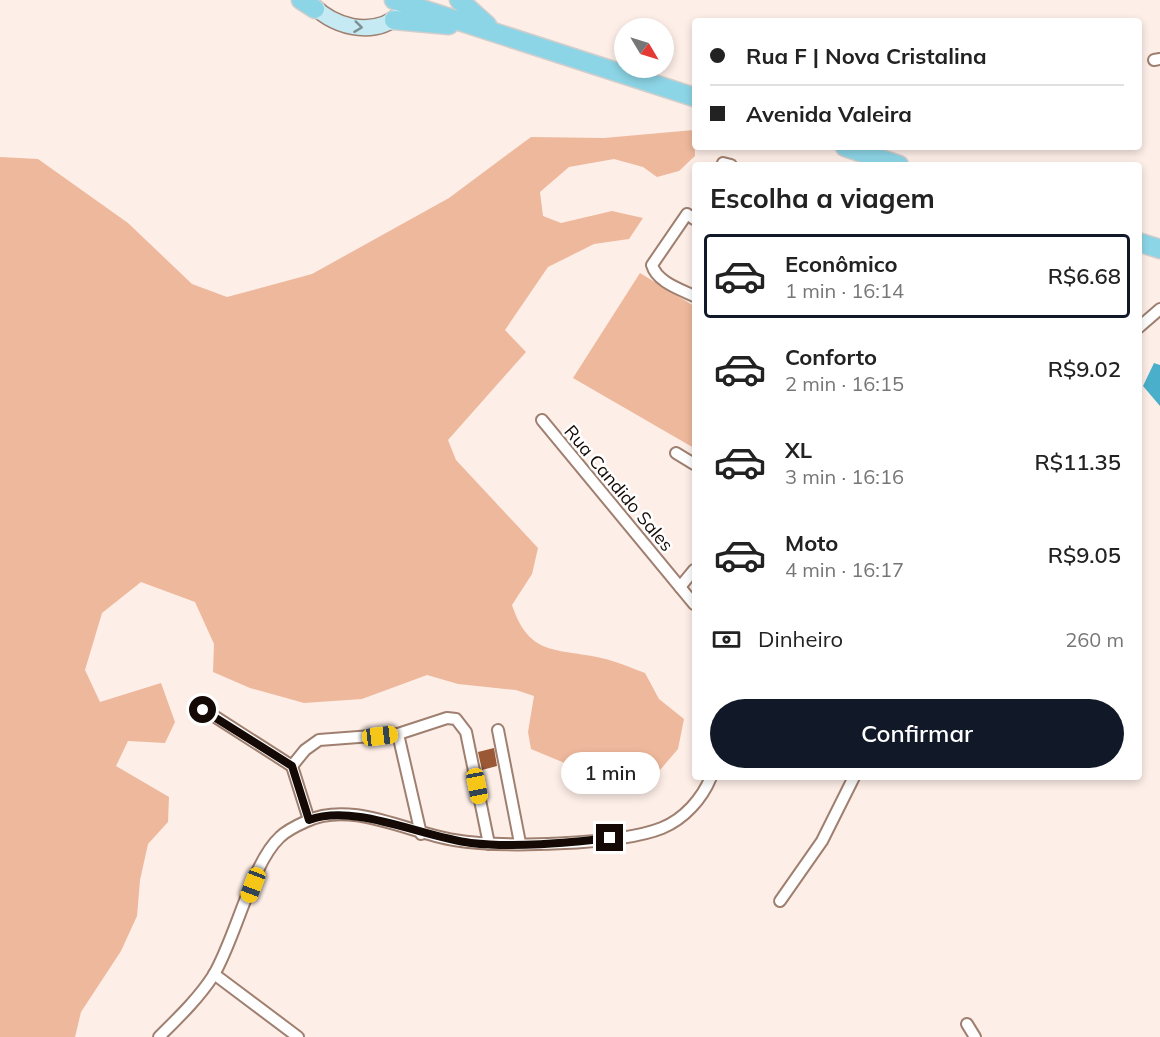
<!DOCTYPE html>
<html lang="pt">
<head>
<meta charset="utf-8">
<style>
  :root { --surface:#fff; --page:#f2f2f2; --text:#222; --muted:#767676; --line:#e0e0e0; --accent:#111827 }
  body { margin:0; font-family:Mulish,sans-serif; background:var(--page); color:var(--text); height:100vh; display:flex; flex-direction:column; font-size:22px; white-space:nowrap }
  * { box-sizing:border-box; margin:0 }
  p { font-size:20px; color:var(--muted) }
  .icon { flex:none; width:33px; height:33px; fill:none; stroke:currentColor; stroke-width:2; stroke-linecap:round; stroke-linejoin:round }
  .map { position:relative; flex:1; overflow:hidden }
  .details { position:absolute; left:692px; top:162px; width:450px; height:618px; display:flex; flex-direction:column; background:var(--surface); border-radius:6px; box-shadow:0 3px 9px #0003 }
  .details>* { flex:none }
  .top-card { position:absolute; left:692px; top:18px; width:450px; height:132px; border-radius:6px; box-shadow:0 3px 9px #0003; display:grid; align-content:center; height:132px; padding:0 18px; background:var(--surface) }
  .needle { width:39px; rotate:128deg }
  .fabs { position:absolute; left:614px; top:18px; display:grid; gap:12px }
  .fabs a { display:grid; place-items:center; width:60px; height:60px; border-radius:50%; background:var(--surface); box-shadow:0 3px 9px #0003; font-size:30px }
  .end { position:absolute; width:27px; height:27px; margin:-14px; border:8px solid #140904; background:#fff; box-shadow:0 0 0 3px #fff }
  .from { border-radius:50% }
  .bubble { position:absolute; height:42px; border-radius:21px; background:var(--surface); box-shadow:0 3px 9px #0003; font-size:20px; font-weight:600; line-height:42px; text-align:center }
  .car { position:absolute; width:18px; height:36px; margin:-18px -9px; border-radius:8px; box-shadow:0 0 4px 2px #0007; background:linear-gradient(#f5c518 24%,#345 0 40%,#f5c518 0 76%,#345 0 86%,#f5c518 0) }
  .top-card b { display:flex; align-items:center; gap:21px; height:57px; font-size:22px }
  .top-card b+b { border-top:2px solid var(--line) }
  .top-card i { width:15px; height:15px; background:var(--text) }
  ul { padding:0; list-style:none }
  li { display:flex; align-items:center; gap:18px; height:84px; margin:0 12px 9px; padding:0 6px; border:3px solid transparent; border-radius:6px }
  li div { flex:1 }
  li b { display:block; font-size:22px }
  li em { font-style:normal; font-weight:600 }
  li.current { border-color:var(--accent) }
  li>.icon { width:54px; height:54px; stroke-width:1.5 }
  h2 { padding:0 18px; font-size:27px; line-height:72px }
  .pay { display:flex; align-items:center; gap:15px; height:66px; padding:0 18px; font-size:22px }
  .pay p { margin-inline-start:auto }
  .cta { display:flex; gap:12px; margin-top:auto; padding:12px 18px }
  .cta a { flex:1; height:69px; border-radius:36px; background:var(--accent); color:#fff; font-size:24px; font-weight:600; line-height:69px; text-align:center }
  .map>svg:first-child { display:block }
  .green { fill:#eeb89c }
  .water { fill:#4aafca }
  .building { fill:#9a5835 }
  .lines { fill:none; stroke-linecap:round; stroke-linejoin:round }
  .street-casing { stroke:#9f7f6f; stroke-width:14 }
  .secondary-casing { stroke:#9f7f6f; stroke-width:18 }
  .primary-casing { stroke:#d0cecd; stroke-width:21 }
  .street { stroke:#fff; stroke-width:10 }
  .secondary { stroke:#c5eaf3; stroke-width:15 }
  .primary { stroke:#8cd5e6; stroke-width:18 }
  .oneway { stroke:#7e9093 }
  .route { stroke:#140904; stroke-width:8 }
  .labels { text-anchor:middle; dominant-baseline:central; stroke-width:5; stroke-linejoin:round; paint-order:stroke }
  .street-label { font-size:18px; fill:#140904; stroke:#fff }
</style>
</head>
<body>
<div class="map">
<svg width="1160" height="1037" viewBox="0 0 1160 1037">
  <rect width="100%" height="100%" fill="#fdeee7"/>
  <g class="green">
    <path d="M 694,130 L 695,156 L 679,171 L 657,177 L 643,167 L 614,159 L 569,167 L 540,192 L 543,216 L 561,223 L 612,211 L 643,218 L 629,239 L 594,244 L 548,267 L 505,330 L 526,352 L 448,440 L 456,460 L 538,548 L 532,574 L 512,605 C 529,657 557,648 601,658 C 616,661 631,668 645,673 L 659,699 L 684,719 L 678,749 L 660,770 L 617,769 L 586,772 L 531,749 L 528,732 L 534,696 L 516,690 L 458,684 L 427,675 L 362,699 L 304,703 L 250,688 L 213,672 L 214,644 L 195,602 L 141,582 L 102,613 L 85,670 L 100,702 L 161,683 L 175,722 L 165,743 L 128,741 L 116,766 L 169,797 L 168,822 L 148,844 L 140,880 L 137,916 L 121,951 L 81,1012 L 75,1037 L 0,1037 L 0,157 L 38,159 L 128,223 L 192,284 L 227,297 L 312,274 L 449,198 L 531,137 L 604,138 Z"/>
    <path d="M 640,273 L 694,306 L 694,448 L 573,378 Z"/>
  </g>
  <path class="water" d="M 1154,363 L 1160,365 L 1160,406 L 1143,386 Z"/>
  <path class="building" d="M 494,748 L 497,766 L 482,770 L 478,752 Z"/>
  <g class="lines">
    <defs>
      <g id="street">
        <path d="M 1154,60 L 1160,59"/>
        <path d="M 723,163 L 731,165"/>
        <path d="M 694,219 L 687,214 L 652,265 C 657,282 680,289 694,296"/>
        <path d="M 1138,328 L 1160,309"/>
        <path d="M 542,420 L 694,604"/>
        <path d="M 676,453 L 694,464"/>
        <path d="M 680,587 L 694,570"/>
        <path d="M 203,709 L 292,766"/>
        <path d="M 498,730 L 520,843"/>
        <path d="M 398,734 L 421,834"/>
        <path d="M 292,766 L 305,750 L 319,740 L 398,734 L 447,718 L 456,719 L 466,732 L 489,844"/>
        <path d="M 292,766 L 309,820"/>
        <path d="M 780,901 L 822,841 L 854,777"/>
        <path d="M 214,974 L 298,1037"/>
        <path d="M 967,1024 L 975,1037"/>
        <path d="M 159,1037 C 178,1018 198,999 213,976 C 236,938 251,864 280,837 C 287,830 298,825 307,821 C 352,800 409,833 454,840 C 499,848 620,845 662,828 C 684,819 702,799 711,777"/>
      </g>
      <path id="secondary" d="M 308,0 C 331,27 372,39 401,14"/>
      <g id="primary">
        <path d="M 301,0 L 315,9"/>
        <path d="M 394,0 L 694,97"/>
        <path d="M 459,0 L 487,25"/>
        <path d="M 394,20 L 449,25"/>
        <path d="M 845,147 L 899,165"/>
        <path d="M 1138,242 L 1160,249"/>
      </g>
    </defs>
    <use href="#street" class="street-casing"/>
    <use href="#secondary" class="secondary-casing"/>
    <use href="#primary" class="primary-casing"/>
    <use href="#street" class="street"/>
    <use href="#secondary" class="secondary"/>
    <use href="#primary" class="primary"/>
  </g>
  <defs><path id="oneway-chevron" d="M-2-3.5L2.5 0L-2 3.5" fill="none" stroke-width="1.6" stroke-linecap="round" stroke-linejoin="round" transform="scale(1.5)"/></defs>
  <use class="oneway" href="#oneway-chevron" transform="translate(358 27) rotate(7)"/>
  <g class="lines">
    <path class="route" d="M 203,710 L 292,766 L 309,820 C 355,803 422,837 471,843 C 515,848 566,843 610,838"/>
  </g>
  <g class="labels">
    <g class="street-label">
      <text transform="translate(619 488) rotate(50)">Rua Candido Sales</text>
    </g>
  </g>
</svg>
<div class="fabs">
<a><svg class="needle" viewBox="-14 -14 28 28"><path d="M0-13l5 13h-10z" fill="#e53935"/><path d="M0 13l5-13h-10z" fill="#767676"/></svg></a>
</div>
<i class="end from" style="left:203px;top:710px"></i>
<i class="end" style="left:610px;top:838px"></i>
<div class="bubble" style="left:561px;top:752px;width:99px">1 min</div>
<i class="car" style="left:380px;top:736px;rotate:83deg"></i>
<i class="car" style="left:477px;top:786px;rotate:169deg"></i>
<i class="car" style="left:253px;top:885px;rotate:201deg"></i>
<div class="top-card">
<b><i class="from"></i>Rua F | Nova Cristalina</b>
<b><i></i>Avenida Valeira</b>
</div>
<section class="details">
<h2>Escolha a viagem</h2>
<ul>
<li class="current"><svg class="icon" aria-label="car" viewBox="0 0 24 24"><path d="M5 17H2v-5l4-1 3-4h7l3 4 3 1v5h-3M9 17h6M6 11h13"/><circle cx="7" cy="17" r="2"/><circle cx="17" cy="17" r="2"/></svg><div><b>Econômico</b><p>1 min · 16:14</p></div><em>R$6.68</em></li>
<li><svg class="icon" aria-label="car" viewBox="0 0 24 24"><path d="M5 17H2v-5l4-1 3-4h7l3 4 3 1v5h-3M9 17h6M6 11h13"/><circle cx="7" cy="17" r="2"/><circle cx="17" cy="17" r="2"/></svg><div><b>Conforto</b><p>2 min · 16:15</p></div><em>R$9.02</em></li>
<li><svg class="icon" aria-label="car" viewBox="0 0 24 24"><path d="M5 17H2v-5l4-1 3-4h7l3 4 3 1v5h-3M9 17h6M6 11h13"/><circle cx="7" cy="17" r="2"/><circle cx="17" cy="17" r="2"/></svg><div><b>XL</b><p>3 min · 16:16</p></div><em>R$11.35</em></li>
<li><svg class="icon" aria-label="car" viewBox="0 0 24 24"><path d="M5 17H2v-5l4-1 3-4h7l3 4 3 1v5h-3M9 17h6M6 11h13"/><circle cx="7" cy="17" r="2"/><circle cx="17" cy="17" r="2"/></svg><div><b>Moto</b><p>4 min · 16:17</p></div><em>R$9.05</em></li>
</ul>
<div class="pay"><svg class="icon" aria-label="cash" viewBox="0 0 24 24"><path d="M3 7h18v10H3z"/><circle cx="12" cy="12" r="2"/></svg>Dinheiro<p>260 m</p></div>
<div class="cta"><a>Confirmar</a></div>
</section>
</div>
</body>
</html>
